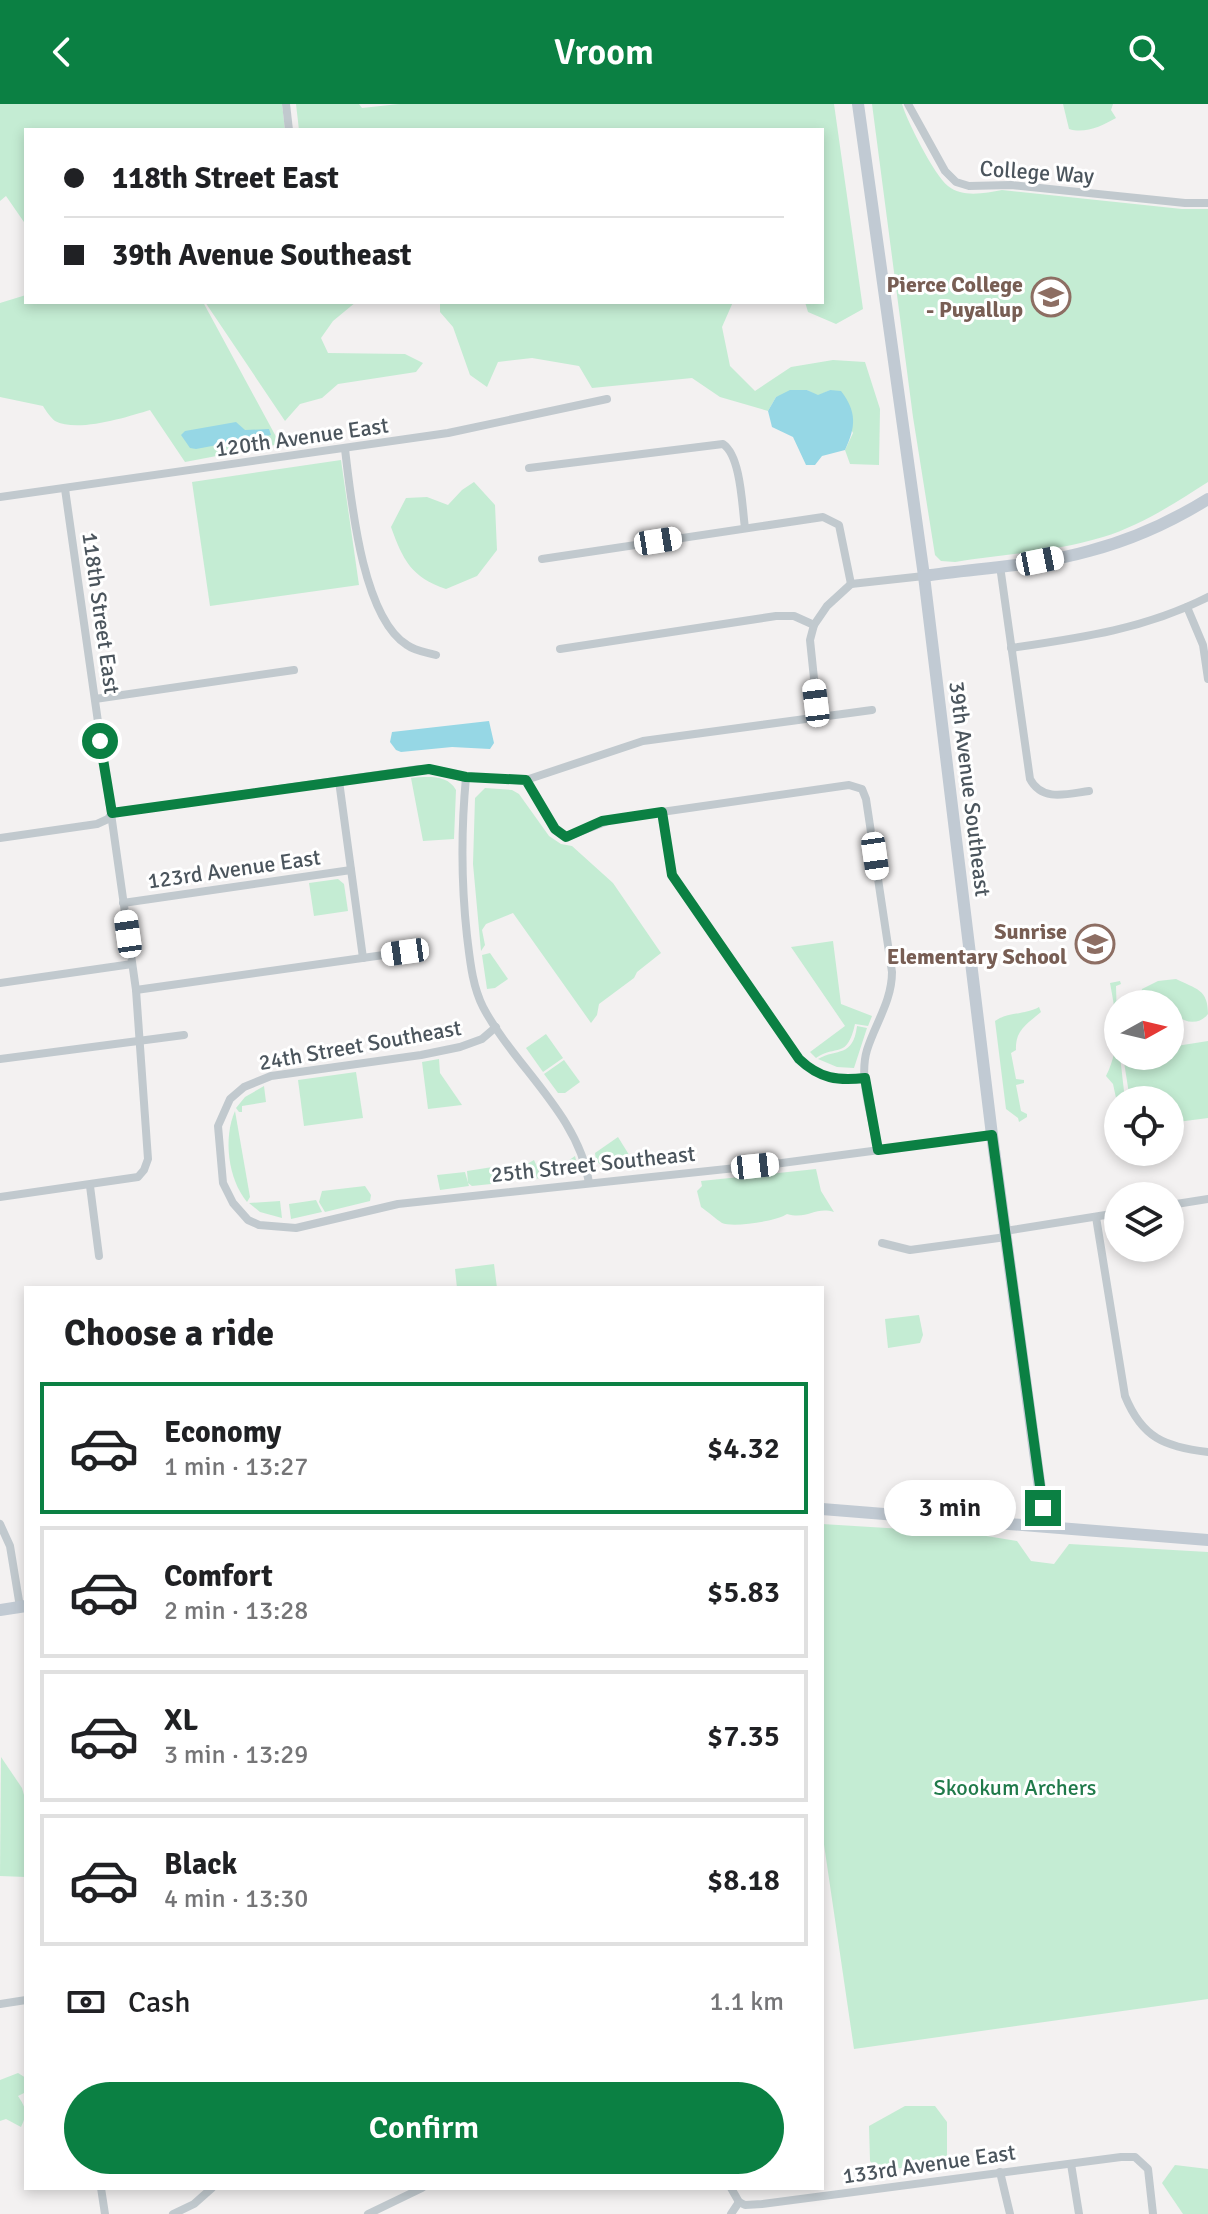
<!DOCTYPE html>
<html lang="en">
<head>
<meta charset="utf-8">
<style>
  :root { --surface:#fff; --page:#f2f2f2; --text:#202124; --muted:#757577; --line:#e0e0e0; --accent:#0b8043 }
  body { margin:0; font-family:Signika,sans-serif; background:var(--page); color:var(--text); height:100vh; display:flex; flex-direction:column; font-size:30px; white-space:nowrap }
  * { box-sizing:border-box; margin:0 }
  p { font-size:26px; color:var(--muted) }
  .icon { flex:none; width:44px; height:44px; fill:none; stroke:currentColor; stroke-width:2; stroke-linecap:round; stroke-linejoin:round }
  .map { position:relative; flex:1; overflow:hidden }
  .panel { position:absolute; left:24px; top:1182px; width:800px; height:904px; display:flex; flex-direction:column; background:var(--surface); border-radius:0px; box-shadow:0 4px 12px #0003 }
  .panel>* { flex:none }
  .top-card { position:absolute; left:24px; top:24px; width:800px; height:176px; border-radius:0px; box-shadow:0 4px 12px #0003; display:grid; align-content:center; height:176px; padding:0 40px; background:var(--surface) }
  .needle { width:52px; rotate:82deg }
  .controls { position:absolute; left:1104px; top:886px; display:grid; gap:16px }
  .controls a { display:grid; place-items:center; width:80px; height:80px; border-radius:50%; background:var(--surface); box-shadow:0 4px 12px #0003; font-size:40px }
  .end { position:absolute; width:36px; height:36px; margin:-18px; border:10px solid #0b8043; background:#fff; box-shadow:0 0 0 4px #fff }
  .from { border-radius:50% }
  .bubble { position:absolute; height:56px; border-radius:28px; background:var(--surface); box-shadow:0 4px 12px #0003; font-size:26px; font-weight:600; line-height:56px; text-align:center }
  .car { position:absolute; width:24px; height:48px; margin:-24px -12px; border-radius:10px; box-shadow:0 0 6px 2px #0007; background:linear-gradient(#fff 24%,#345 0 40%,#fff 0 76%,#345 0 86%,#fff 0) }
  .top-card b { display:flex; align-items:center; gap:28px; height:76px; font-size:30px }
  .top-card b+b { border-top:2px solid var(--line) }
  .top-card i { width:20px; height:20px; background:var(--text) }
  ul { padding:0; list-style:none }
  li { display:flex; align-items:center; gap:24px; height:132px; margin:0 16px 12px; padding:0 24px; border:4px solid var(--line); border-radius:0px }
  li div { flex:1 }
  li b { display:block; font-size:30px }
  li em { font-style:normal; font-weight:600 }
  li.selected { border-color:var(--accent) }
  li>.icon { width:72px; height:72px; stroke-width:1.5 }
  h2 { padding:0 40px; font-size:36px; line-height:96px }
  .pay { display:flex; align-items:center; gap:20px; height:88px; padding:0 40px; font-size:30px }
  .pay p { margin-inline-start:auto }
  .action { display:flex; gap:16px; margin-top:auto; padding:16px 40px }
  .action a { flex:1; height:92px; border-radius:48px; background:var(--accent); color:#fff; font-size:32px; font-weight:600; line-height:92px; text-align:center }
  header { display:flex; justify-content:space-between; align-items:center; height:104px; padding:0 40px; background:var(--accent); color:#fff; font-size:36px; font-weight:600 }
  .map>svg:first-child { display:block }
  .green { fill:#c4ecd3 }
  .water { fill:#96d7e5 }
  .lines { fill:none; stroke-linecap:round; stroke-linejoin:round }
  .street { stroke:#c1c9ce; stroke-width:8 }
  .secondary { stroke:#c1cad3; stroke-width:12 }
  .route { stroke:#0b8043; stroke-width:10 }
  .labels { text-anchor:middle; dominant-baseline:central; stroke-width:6; stroke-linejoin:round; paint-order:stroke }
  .street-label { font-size:22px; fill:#4b555d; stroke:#fff }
  .education-label { font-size:22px; font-weight:bold; fill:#785e54; stroke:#fff; text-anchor:end }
  .park-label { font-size:22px; fill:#207a4a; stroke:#fff }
</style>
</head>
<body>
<header><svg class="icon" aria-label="back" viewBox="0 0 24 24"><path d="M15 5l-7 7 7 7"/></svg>Vroom<svg class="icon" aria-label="search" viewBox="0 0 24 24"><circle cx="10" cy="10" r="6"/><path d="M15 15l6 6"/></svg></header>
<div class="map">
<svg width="1208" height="2110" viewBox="0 0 1208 2110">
  <rect width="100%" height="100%" fill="#f3f1f1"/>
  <g class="green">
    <path d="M 0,0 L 282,0 L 285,26 L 26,26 L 26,121 L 6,92 L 0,97 Z"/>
    <path d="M 296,0 L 359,0 L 362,4 L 399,0 L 834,0 L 863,205 L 836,220 L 808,208 L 805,198 L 822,198 L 822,26 L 299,26 Z"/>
    <path d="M 872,0 L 902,0 C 907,17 934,71 948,82 C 963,94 985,89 1002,86 L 1182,105 L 1208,105 L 1208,378 C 1175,399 1140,422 1103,433 C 1055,448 1004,450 955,458 L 941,457 L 935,451 L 913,313 Z"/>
    <path d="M 1063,0 L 1113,0 L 1111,6 L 1116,14 C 1102,22 1085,30 1069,25 Z"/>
    <path d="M 26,191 L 26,198 L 203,198 L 280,340 L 185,358 L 150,306 C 127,313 77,329 55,317 C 51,314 46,307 43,302 L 0,293 L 0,199 Z"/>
    <path d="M 205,198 L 356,198 L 333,217 L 321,234 L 328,249 L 405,250 L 423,259 L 416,268 L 338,280 L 322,294 L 300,300 L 285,317 Z"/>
    <path d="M 440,198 L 733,198 L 722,223 L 730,262 L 755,287 L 791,263 L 833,256 L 865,258 L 880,305 L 879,361 L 850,360 L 845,346 L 853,329 L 830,286 L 818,292 L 807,286 L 776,293 L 768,307 L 720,293 L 692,274 L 592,284 L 579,262 L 532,254 L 498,258 L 487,283 L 470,271 L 453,223 L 440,208 Z"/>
    <path d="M 341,356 L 359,481 L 210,502 L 192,378 Z"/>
    <path d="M 474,378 L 495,401 L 497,446 L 477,472 L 446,485 C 411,473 403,456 391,423 L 406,394 L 427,393 L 448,401 L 462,386 Z"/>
    <path d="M 411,674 C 427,673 447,670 456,686 L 454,735 L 423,737 Z"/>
    <path d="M 485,684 L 512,686 L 519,690 L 549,732 L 561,740 L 572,742 L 613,779 L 661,849 L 637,868 L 634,874 L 599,900 L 597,911 L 591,919 L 513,809 L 486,820 L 482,826 L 485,841 L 481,847 L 473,760 L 475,694 Z"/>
    <path d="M 338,775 L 344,780 L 348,807 L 314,812 L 309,779 Z"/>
    <path d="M 833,837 L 841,900 L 872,912 L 868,922 L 855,920 C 847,956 836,940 816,954 L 810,948 L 845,922 L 791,843 Z"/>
    <path d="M 490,849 L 508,875 L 495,884 L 487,885 L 482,851 Z"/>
    <path d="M 1176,875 C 1196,885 1208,885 1208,910 C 1199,922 1183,919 1174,909 L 1170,910 L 1170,900 L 1148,900 L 1140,892 L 1142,885 L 1158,877 Z"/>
    <path d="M 1120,877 L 1121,880 L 1116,882 L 1118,952 L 1120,952 L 1125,996 L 1118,996 L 1118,1003 L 1113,980 L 1106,972 C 1122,940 1116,912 1110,879 Z"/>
    <path d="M 1039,903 L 1041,908 C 1027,920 1015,926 1016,946 L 1011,949 L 1016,975 L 1024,976 L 1024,979 L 1016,981 L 1021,1007 L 1027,1010 L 1027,1013 L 1019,1018 L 1018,1014 L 1006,1005 L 995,917 C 1007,908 1025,911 1039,903 Z"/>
    <path d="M 857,922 L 867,924 L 854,964 L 837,963 L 818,955 C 837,944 853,954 857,922 Z"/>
    <path d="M 546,930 L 563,954 L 543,968 L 526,944 Z"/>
    <path d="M 1208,937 L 1208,1014 L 1170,1019 L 1170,996 L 1130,996 L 1124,958 L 1126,952 L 1170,952 L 1170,943 Z"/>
    <path d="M 439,955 L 440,969 L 462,1001 L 428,1005 L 422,958 Z"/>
    <path d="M 564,956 L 580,978 L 565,989 L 558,989 L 544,970 Z"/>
    <path d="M 356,968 L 363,1014 L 304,1022 L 298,976 Z"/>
    <path d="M 264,982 L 266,998 L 242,1002 L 242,1008 L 239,1008 L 236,1004 L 245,993 Z"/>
    <path d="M 235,1007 L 250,1093 L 247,1098 C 228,1075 223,1034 235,1007 Z"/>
    <path d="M 618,1033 L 631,1054 L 632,1064 L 608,1066 L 596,1057 L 595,1049 Z"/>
    <path d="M 575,1052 L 577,1060 L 569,1070 L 553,1072 L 551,1065 L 558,1064 Z"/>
    <path d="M 534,1056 L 542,1074 L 512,1077 L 511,1069 Z"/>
    <path d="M 499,1062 L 505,1068 L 508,1067 L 510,1078 L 472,1082 L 468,1079 L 467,1067 Z"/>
    <path d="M 816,1065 L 821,1087 L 834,1108 C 815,1102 808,1116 787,1110 C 777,1117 733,1124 722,1119 C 716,1115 707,1107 701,1103 L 697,1087 L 702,1082 L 701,1077 Z"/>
    <path d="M 465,1068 L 469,1082 L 440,1086 L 437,1071 Z"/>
    <path d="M 365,1082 L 371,1091 L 370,1097 L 325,1108 L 319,1098 L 322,1087 Z"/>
    <path d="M 316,1096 L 322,1108 L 291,1115 L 289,1100 Z"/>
    <path d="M 280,1097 L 282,1114 L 260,1108 L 249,1099 Z"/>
    <path d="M 494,1160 L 497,1184 L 457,1184 L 455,1165 Z"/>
    <path d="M 919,1211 L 923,1231 L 920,1239 L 888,1244 L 885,1215 Z"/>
    <path d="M 822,1420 L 968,1429 L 1017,1437 L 1031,1457 L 1054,1460 L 1069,1440 L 1208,1448 L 1208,1895 L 854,1945 L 822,1727 Z"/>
    <path d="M 1,1653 L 22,1684 L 26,1698 L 26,1773 L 0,1772 Z"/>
    <path d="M 18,1969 L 26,1974 L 26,1988 L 18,1992 C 26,2004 28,2009 21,2023 L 6,2015 L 0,2017 L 0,1976 Z"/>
    <path d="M 905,2002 L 935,2002 L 947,2018 L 947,2056 L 878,2068 L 870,2057 L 869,2022 Z"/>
    <path d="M 1175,2061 L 1208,2065 L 1208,2110 L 1183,2110 L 1162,2079 Z"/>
  </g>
  <g class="water">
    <path d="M 790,286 L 807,286 L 818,291 L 830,286 L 841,287 C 857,308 856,323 845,346 L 822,352 L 815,361 L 806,361 L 793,333 L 772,323 L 768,307 L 776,293 Z"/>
    <path d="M 236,318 L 245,326 L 269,325 L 271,331 L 196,345 L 190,344 L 181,331 L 185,327 Z"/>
    <path d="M 489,617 L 494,639 L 490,645 L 452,643 L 401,648 L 396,646 L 390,638 L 392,628 Z"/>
  </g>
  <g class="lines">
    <g class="street">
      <path d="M 286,0 L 289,26"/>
      <path d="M 908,0 L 945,67 L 956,78 L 969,82 L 1011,81 L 1185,99 L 1208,99"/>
      <path d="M 345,345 C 351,395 362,513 407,541 C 415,547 426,548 436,551"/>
      <path d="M 529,364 L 723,340 C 741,352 742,402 745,424"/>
      <path d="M 0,393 L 448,329 L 607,295"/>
      <path d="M 542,455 L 823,413 L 839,421 L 851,480"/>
      <path d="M 1000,462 L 1030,675 C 1042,698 1067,690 1089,687"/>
      <path d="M 1187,503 L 1203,541 L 1208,575"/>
      <path d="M 1011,544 C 1080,534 1145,525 1208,493"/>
      <path d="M 560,545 L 776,512 L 794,512 L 814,521"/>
      <path d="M 95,595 L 294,566"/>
      <path d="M 818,613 L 810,536 L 814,521 L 827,502 L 851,480 L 924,472"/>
      <path d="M 466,673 C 461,727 461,778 467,832 C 470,856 472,881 483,903 C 514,962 579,1011 589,1079"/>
      <path d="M 526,676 L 555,725 L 566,733 L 613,715 L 849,681 L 862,685 L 866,695 L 892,868 C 892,897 875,920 867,946 C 858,976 873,1016 878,1046"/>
      <path d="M 339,677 L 363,854"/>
      <path d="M 662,708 L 672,771 L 799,955 C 820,975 838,977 865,974"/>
      <path d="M 0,734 L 97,720 L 108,715 L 112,709 L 419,665 L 436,666 L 466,673 L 526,676 L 643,637 L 872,606"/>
      <path d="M 123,799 L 351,766"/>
      <path d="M 0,879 L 132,860"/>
      <path d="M 136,886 L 405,848"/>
      <path d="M 496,923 L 482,935 L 460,943 L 421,951 L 271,972 L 244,983 L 230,995 L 218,1022 L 223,1079 L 233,1099 L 248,1116 L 259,1121 L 296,1124 L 398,1100 L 782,1059 L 992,1031"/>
      <path d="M 0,955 L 184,931"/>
      <path d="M 90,1082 L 99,1152"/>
      <path d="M 0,1093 L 138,1073 L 144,1066 L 148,1055 L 136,886 L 65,385"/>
      <path d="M 1170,1101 L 1208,1095"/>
      <path d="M 1096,1113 L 1125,1292 C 1142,1334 1165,1343 1208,1348"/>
      <path d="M 1005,1127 L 1118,1109"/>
      <path d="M 882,1139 L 910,1146 L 1006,1133"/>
      <path d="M 0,1420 L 10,1442 L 20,1503"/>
      <path d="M 0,1900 L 26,1896"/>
      <path d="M 1071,2060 L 1079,2110"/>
      <path d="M 1000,2068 L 1010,2110"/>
      <path d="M 101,2084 L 105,2110"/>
      <path d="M 731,2084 L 739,2098"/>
      <path d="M 739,2098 L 745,2101 L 762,2100 L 1121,2053 L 1135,2053 L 1148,2065 L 1153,2110"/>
      <path d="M 173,2110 L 194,2100 L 212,2084"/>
      <path d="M 368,2110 L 422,2084"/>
      <path d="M 731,2110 L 739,2098"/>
    </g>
    <g class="secondary">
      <path d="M 858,0 L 924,472 L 992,1031 L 1045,1422"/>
      <path d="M 924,472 C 978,464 1036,462 1089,447 C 1131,436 1171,418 1208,395"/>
      <path d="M 822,1405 L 1208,1436"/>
      <path d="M 0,1506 L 26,1502"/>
    </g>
  </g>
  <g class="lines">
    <path class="route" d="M 100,637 L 112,709 L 429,665 L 466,673 L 526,676 L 555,725 L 566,733 L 602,717 L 662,708 L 672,771 L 799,955 C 820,975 838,977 865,974 L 878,1046 L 992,1031 L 1043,1404"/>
  </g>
  <defs>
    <symbol id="university-ring" viewBox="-11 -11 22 22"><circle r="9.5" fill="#fff" stroke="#8d6e63" stroke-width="1.5"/><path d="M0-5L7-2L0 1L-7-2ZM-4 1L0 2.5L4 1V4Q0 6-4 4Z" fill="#8d6e63"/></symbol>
    <symbol id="school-ring" viewBox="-11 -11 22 22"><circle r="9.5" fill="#fff" stroke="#8d6e63" stroke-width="1.5"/><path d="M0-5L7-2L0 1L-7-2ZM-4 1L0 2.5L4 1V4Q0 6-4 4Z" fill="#8d6e63"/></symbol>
  </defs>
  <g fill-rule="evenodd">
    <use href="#university-ring" x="1029" y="171" width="44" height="44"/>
    <use href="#school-ring" x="1073" y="818" width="44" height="44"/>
  </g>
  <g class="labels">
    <g class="street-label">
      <text transform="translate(1037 68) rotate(4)">College Way</text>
      <text transform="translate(302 333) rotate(-8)">120th Avenue East</text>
      <text transform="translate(101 509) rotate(82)">118th Street East</text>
      <text transform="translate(970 685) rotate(83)">39th Avenue Southeast</text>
      <text transform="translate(234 765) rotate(-8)">123rd Avenue East</text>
      <text transform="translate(360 941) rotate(-10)">24th Street Southeast</text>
      <text transform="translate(593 1060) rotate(-6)">25th Street Southeast</text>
      <text transform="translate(929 2060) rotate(-8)">133rd Avenue East</text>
    </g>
    <g class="education-label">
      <text x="1023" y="180">Pierce College<tspan x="1023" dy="25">- Puyallup</tspan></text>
      <text x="1067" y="827">Sunrise<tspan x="1067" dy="25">Elementary School</tspan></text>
    </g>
    <g class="park-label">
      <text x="1015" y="1683">Skookum Archers</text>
    </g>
  </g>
</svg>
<div class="controls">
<a><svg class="needle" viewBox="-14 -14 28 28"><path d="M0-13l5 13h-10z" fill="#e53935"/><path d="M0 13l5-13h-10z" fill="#757577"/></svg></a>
<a><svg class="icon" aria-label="locate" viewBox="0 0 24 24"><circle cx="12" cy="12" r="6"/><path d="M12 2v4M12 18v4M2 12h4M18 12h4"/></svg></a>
<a><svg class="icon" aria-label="layers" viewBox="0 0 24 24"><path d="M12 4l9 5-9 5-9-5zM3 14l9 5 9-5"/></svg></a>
</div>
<i class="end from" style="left:100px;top:637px"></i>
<i class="end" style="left:1043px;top:1404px"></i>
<div class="bubble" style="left:884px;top:1376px;width:132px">3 min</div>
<i class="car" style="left:658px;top:437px;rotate:81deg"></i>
<i class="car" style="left:1040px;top:457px;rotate:79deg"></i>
<i class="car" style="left:816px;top:599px;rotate:353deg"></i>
<i class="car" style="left:875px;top:752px;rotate:172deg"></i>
<i class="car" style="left:128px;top:830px;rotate:352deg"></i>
<i class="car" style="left:405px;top:848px;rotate:262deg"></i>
<i class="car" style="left:755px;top:1062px;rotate:84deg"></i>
<div class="top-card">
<b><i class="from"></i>118th Street East</b>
<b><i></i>39th Avenue Southeast</b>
</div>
<section class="panel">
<h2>Choose a ride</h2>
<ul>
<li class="selected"><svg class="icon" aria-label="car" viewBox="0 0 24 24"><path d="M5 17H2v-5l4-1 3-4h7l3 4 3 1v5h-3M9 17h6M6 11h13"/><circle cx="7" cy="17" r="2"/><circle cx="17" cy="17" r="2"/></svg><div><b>Economy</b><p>1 min · 13:27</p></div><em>$4.32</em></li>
<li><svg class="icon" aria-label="car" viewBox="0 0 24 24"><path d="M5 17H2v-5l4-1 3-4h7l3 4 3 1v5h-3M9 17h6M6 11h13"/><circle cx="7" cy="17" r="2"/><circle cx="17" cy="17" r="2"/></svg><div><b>Comfort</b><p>2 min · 13:28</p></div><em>$5.83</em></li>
<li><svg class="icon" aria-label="car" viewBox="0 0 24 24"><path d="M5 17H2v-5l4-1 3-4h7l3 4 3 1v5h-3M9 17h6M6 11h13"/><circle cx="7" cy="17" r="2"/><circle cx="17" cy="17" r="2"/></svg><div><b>XL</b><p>3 min · 13:29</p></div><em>$7.35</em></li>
<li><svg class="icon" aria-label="car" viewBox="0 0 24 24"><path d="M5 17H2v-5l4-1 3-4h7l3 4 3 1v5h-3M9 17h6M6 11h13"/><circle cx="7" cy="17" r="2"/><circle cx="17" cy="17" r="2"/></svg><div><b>Black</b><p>4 min · 13:30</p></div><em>$8.18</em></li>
</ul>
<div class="pay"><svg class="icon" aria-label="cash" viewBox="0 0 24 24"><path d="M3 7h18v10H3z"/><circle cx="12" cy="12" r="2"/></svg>Cash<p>1.1 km</p></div>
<div class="action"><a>Confirm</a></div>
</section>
</div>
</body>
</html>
